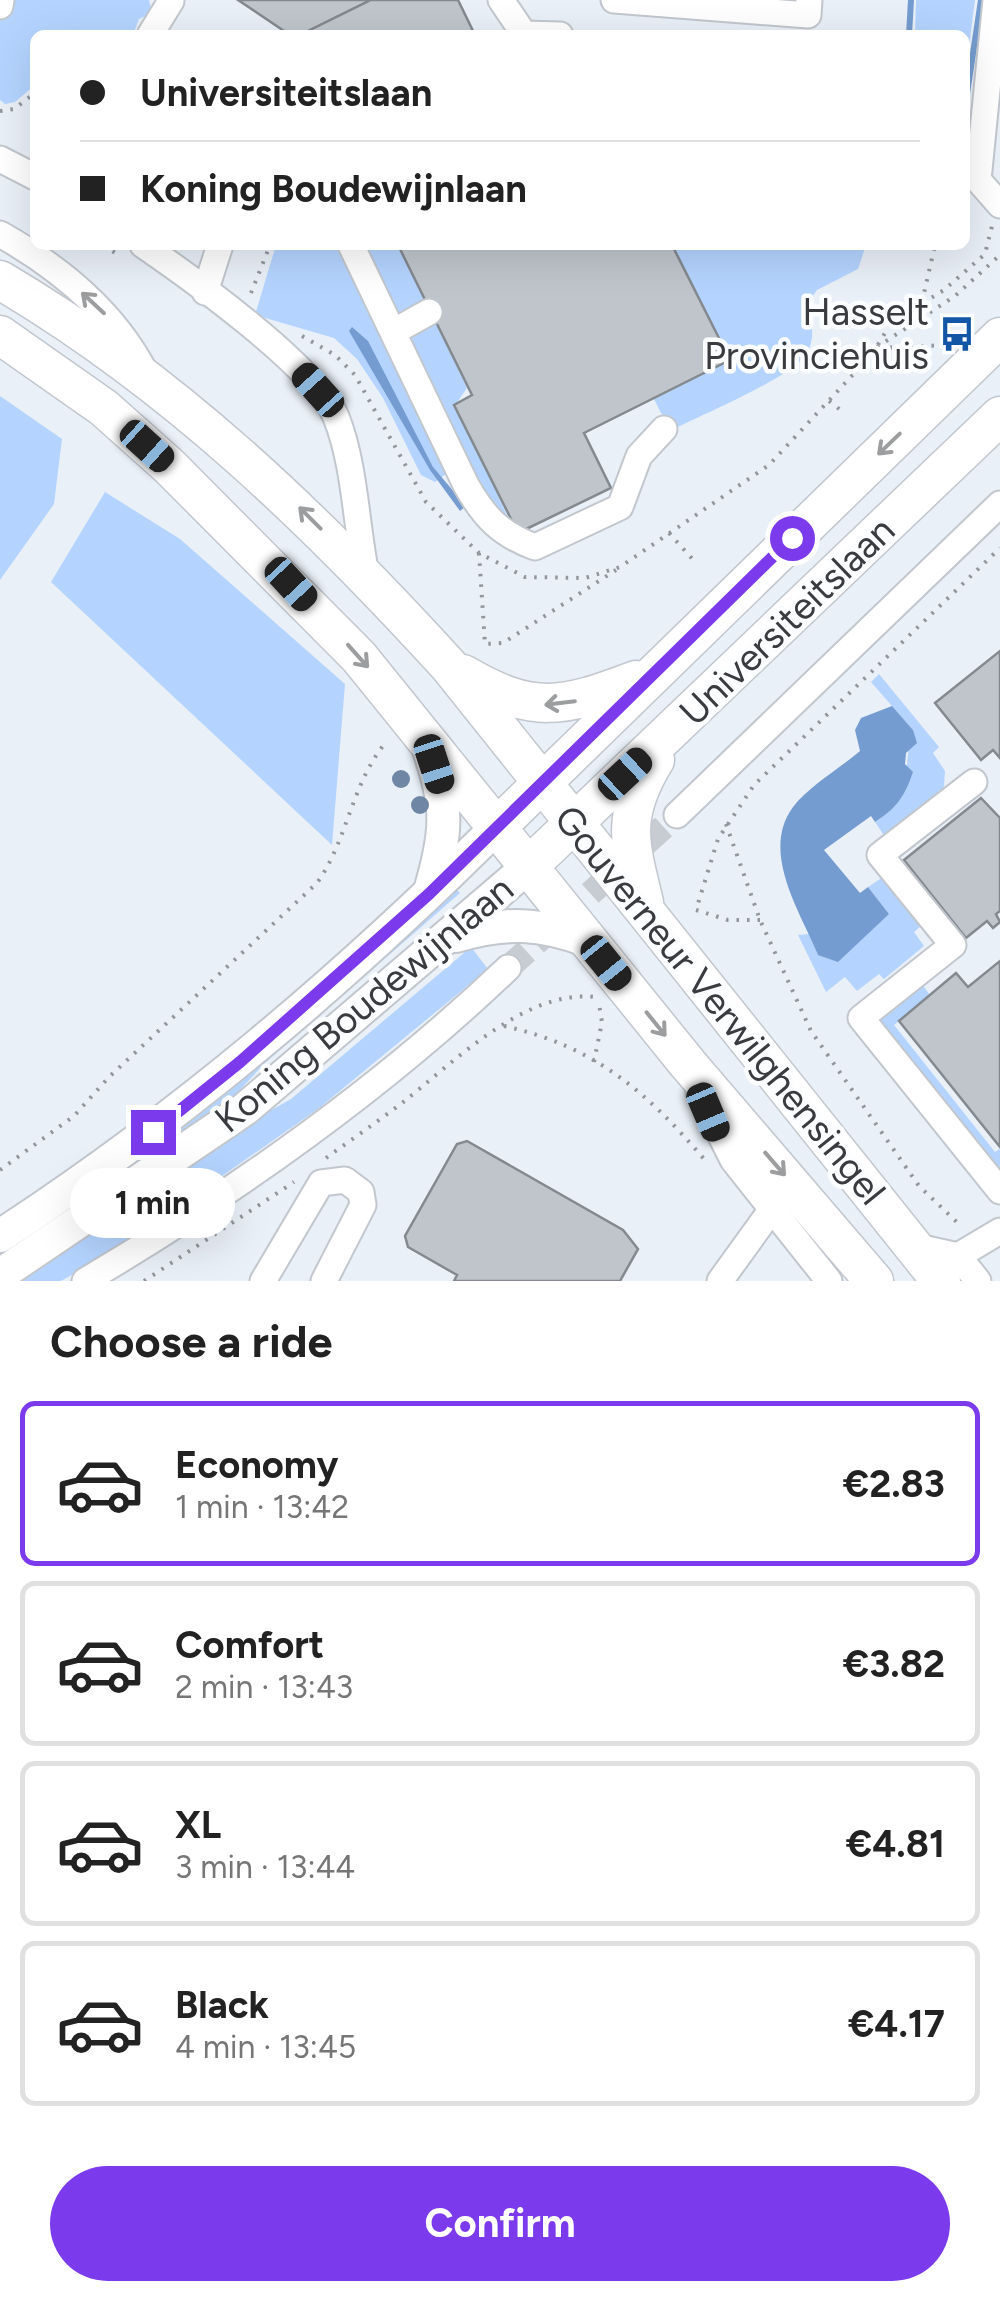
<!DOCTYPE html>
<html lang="en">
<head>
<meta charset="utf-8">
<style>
  :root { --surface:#fff; --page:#f6f6f6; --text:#222; --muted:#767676; --line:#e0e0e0; --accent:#7c3aed }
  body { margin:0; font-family:Figtree,sans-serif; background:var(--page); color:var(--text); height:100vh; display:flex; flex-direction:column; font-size:38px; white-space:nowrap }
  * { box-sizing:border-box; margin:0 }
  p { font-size:32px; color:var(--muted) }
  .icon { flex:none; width:55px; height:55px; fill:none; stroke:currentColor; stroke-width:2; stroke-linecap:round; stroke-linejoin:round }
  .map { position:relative; height:1281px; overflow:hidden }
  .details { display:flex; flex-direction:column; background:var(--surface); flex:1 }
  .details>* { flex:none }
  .banner { position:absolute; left:30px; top:30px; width:940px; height:220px; border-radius:15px; box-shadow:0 10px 40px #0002; display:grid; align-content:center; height:220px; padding:0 50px; background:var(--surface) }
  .end { position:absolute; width:45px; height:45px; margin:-22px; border:12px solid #7c3aed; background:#fff; box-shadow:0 0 0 5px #fff }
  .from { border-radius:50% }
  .bubble { position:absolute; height:70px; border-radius:35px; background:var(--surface); box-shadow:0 10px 40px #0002; font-size:32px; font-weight:700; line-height:70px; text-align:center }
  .car { position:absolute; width:30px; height:60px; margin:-30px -15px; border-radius:12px; box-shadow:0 0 8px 2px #0007; background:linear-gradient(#222 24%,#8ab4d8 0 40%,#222 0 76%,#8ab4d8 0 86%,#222 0) }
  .banner b { display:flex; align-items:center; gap:35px; height:95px; font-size:38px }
  .banner b+b { border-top:2px solid var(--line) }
  .banner i { width:25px; height:25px; background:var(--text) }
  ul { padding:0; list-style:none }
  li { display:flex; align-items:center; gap:30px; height:165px; margin:0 20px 15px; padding:0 30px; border:5px solid var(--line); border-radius:15px }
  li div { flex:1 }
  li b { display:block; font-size:38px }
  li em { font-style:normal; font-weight:700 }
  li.on { border-color:var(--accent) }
  li>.icon { width:90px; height:90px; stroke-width:1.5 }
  h2 { padding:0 50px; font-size:45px; line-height:120px }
  .primary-button { display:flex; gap:20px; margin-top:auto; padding:20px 50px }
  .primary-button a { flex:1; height:115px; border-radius:60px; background:var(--accent); color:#fff; font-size:40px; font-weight:700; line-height:115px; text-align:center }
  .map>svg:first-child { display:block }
  .green { fill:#b4d4ff }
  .water { fill:#759cd0 }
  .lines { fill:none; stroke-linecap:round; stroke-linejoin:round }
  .stream { stroke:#759cd0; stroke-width:6 }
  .building { fill:#c0c5cc; stroke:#84898f; stroke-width:2.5 }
  .minor-tunnel { stroke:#c7ccd3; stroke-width:25; stroke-dasharray:25 12; stroke-linecap:butt }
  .minor-casing { stroke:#c2c7ce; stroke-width:29 }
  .major-casing { stroke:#c2c7ce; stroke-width:36 }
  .highway-casing { stroke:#c2c7ce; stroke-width:41 }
  .path { stroke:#92969b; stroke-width:4; stroke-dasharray:2.5 8; stroke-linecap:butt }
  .minor { stroke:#fff; stroke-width:25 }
  .major { stroke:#fff; stroke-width:32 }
  .highway { stroke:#fff; stroke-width:38 }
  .tree { fill:#6f87a5 }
  .oneway { stroke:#9c9d9e }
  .route { stroke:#7c3aed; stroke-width:12 }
  .labels { text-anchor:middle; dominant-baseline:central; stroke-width:9; stroke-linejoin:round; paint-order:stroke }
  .poi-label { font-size:38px; fill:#393b3e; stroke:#fcfdfe; text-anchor:end }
  .street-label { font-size:38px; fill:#393b3e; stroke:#fcfdfe }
</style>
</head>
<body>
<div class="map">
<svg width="1000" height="1281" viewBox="0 0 1000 1281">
  <rect width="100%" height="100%" fill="#eaf0f8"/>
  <g class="green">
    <path d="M 0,0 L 149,0 L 152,13 L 139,19 L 133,35 L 35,35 L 35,85 L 15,102 L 5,104 L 0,100 Z"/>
    <path d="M 916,0 L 975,0 L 965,78 L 965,35 L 915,35 Z"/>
    <path d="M 276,245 L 341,245 L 408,378 L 446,474 L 435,482 L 421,475 L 383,398 L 357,359 L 334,338 L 255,315 Z"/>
    <path d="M 368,245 L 397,245 L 427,303 L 401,317 L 387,309 L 364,248 Z"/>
    <path d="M 671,245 L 866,245 L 858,269 L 817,290 L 808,303 C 811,321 817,339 805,356 C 790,378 699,416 670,431 L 654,399 L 731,360 Z"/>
    <path d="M 433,316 L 467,388 L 456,404 L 516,535 L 486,514 L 404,340 Z"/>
    <path d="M 0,396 L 62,439 L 54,504 L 0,580 Z"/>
    <path d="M 105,492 L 180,539 L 345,684 L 332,845 L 51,582 Z"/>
    <path d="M 879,674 L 939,747 L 933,753 L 945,771 L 943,801 L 889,843 L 875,822 C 918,795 900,772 913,730 L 871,682 Z"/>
    <path d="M 889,873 L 927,921 L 914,932 L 924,946 L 884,979 L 879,974 L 857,991 L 845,977 L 826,992 L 798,935 L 809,934 L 818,955 L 889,914 L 868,887 Z"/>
    <path d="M 452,885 L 460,893 L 265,1063 L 223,1108 L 0,1260 L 0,1248 Z"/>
    <path d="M 471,947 L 488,969 L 318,1109 L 113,1252 L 61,1281 L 13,1281 L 241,1127 L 291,1099 Z"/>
    <path d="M 921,983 L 930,995 L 894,1025 L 995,1152 L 1000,1149 L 1000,1169 L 878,1017 Z"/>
  </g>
  <g class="water">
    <path d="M 352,327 L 368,341 L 433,467 L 466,506 L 460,511 L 430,470 L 349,331 Z"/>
    <path d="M 892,706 L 913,730 L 917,743 L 906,753 L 905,764 L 913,772 C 905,796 896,809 875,822 L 871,816 L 824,850 L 860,893 L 868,887 L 889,914 L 838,962 L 818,955 C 800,911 760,852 793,807 C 809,786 839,769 860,751 L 855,730 L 861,718 Z"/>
  </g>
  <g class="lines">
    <g class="stream">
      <path d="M 909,35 L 911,0"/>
      <path d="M 965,107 L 981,0"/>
    </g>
  </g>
  <g class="building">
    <path d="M 238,0 L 371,0 L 300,35 L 290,35 Z"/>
    <path d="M 371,0 L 458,0 L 475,35 L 300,35 Z"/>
    <path d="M 398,245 L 672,245 L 730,360 L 584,433 L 611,488 L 518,533 L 454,405 L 472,395 Z"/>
    <path d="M 1000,651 L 1000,758 L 993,750 L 981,760 L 935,703 Z"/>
    <path d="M 981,798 L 1000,818 L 1000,911 L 996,914 L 1000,922 L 993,928 L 987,921 L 966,938 L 904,860 Z"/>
    <path d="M 1000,961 L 1000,1147 L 899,1021 L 956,973 L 968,987 Z"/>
    <path d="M 467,1141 L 623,1230 L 638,1249 L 620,1281 L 454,1281 L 457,1275 L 408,1247 L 405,1236 L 457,1144 Z"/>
  </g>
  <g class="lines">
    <path class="minor-tunnel" d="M 508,968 L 677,815"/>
    <defs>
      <g id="minor">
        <path d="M 501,0 L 524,34 L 560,35"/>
        <path d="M 614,0 L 808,15 L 809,0"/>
        <path d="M 996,0 L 978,180 L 1000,205"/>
        <path d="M 0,6 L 1,0"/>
        <path d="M 150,35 L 171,1"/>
        <path d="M 0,159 L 35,177"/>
        <path d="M 0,234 C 60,268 113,311 145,372"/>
        <path d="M 143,245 C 191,278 316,367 336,417 C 355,464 356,525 366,575"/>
        <path d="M 351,245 L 466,485 C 484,517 500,534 535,547 L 620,507 L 639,456 L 664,429"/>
        <path d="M 205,292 L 220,245"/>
        <path d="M 395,331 L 429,312"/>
        <path d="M 974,782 L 880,855 L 953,945 L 861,1018 L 1000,1191"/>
        <path d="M 677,815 L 1000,504"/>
        <path d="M 699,1092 L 733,1160 L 829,1281"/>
        <path d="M 913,1246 L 958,1256 L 978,1281"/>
        <path d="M 958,1256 L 1000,1231"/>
        <path d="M 85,1281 C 237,1191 380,1090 508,968"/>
        <path d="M 263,1281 L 321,1183 L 345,1180 L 361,1192 L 363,1205 L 324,1281"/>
        <path d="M 720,1281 L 772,1209"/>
      </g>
      <g id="major">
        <path d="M 429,750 C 449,808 447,833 430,891"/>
        <path d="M 456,936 C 505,921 541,923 589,941"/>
        <path d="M 0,1236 C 182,1117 343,980 497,827"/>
        <path d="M 0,1275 L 245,1109 L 529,866"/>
      </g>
      <g id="highway">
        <path d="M 0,280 C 173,382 314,518 449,666 L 941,1281"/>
        <path d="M 0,335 L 104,408 L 169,466 L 359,657 L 688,1064 L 874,1281"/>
        <path d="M 463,674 C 533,715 562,708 636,680"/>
        <path d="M 497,827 L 1000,337"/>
        <path d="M 529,866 L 1000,416"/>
        <path d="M 644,902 C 629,842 621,815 655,760"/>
      </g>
    </defs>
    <use href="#minor" class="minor-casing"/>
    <use href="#major" class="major-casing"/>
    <use href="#highway" class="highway-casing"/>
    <g class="path">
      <path d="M 0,111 L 14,109 L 35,93"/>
      <path d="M 104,245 L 121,257"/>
      <path d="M 251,293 L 270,245"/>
      <path d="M 922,302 L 935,245"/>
      <path d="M 302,336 L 335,355 L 355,375 L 426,502 L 479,553 L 525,577 L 585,578 L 620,567 L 769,465 L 873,353 L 891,323 L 944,290 L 985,254 L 992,226"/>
      <path d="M 877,347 L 955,296 L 1000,255"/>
      <path d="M 879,348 L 948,345"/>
      <path d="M 829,401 L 843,412"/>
      <path d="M 669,533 L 696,563"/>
      <path d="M 479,553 L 485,644 L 503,643 L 616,570"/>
      <path d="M 726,824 L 760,920 L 811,1031 L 919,1186 L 961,1226"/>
      <path d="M 760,920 L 728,920 L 696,910 L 718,839 L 754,785 L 1000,548"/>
      <path d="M 504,1026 C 594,1046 646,1091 704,1159"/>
      <path d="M 594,1062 L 602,1022 L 599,1004"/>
      <path d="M 326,1158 C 351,1140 377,1122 402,1103 C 453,1063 525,989 595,997"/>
      <path d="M 0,1170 L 74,1116 L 109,1077 L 317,883 C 347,841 351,787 383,746"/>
      <path d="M 144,1281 L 294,1182"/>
    </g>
    <use href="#minor" class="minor"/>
    <use href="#major" class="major"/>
    <use href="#highway" class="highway"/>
  </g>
  <g class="tree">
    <circle cx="401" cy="779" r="9"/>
    <circle cx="420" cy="805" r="9"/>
  </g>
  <defs><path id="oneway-shaft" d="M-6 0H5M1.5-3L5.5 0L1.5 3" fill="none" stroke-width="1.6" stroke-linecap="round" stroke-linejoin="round" transform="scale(2.5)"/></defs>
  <g class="oneway">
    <use href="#oneway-shaft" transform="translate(93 303) rotate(-137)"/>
    <use href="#oneway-shaft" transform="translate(889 444) rotate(136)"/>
    <use href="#oneway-shaft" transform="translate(310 518) rotate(-135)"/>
    <use href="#oneway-shaft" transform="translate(358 656) rotate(48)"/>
    <use href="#oneway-shaft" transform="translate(560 703) rotate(173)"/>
    <use href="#oneway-shaft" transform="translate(656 1024) rotate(51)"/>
    <use href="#oneway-shaft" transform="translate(775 1164) rotate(49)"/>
  </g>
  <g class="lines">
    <path class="route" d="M 153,1132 L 240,1062 L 429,894 L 792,538"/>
  </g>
  <defs>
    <symbol id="bus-bare" viewBox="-9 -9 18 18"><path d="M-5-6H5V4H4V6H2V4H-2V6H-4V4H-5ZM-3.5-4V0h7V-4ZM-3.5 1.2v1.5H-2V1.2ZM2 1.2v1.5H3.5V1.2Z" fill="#1356a6" stroke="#fcfdfe" stroke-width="2.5" paint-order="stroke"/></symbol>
  </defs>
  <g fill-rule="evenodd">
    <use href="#bus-bare" x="932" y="309" width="50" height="50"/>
  </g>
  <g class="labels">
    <g class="poi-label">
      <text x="929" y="312">Hasselt<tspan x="929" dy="44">Provinciehuis</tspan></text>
    </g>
    <g class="street-label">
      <text transform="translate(787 621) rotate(-44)">Universiteitslaan</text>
      <text transform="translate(364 1004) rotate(-40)">Koning Boudewijnlaan</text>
      <text transform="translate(720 1005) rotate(51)">Gouverneur Verwilghensingel</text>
    </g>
  </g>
</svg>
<i class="end from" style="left:792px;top:538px"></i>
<i class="end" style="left:153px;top:1132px"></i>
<div class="bubble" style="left:70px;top:1168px;width:165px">1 min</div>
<i class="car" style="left:318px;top:390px;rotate:318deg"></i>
<i class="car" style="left:147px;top:446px;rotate:132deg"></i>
<i class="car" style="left:291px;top:584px;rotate:137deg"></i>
<i class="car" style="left:434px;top:764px;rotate:162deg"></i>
<i class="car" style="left:625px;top:774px;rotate:47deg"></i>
<i class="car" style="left:606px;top:963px;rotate:141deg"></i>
<i class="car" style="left:708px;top:1112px;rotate:157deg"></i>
<div class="banner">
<b><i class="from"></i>Universiteitslaan</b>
<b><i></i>Koning Boudewijnlaan</b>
</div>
</div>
<section class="details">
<h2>Choose a ride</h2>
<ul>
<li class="on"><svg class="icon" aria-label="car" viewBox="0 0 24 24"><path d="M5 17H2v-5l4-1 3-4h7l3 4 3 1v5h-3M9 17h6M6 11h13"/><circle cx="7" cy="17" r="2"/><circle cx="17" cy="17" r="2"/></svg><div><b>Economy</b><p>1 min · 13:42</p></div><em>€2.83</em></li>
<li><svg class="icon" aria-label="car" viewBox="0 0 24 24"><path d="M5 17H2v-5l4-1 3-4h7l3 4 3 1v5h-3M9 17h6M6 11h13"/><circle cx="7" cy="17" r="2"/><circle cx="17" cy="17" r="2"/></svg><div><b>Comfort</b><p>2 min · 13:43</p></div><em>€3.82</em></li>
<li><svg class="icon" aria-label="car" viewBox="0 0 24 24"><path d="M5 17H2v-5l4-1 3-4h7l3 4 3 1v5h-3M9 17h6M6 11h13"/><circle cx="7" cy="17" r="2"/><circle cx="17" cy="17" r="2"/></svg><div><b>XL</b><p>3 min · 13:44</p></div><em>€4.81</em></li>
<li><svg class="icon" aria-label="car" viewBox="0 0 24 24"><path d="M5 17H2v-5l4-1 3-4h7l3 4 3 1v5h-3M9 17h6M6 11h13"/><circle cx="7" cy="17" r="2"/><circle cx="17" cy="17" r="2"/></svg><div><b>Black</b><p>4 min · 13:45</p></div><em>€4.17</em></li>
</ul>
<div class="primary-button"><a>Confirm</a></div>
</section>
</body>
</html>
